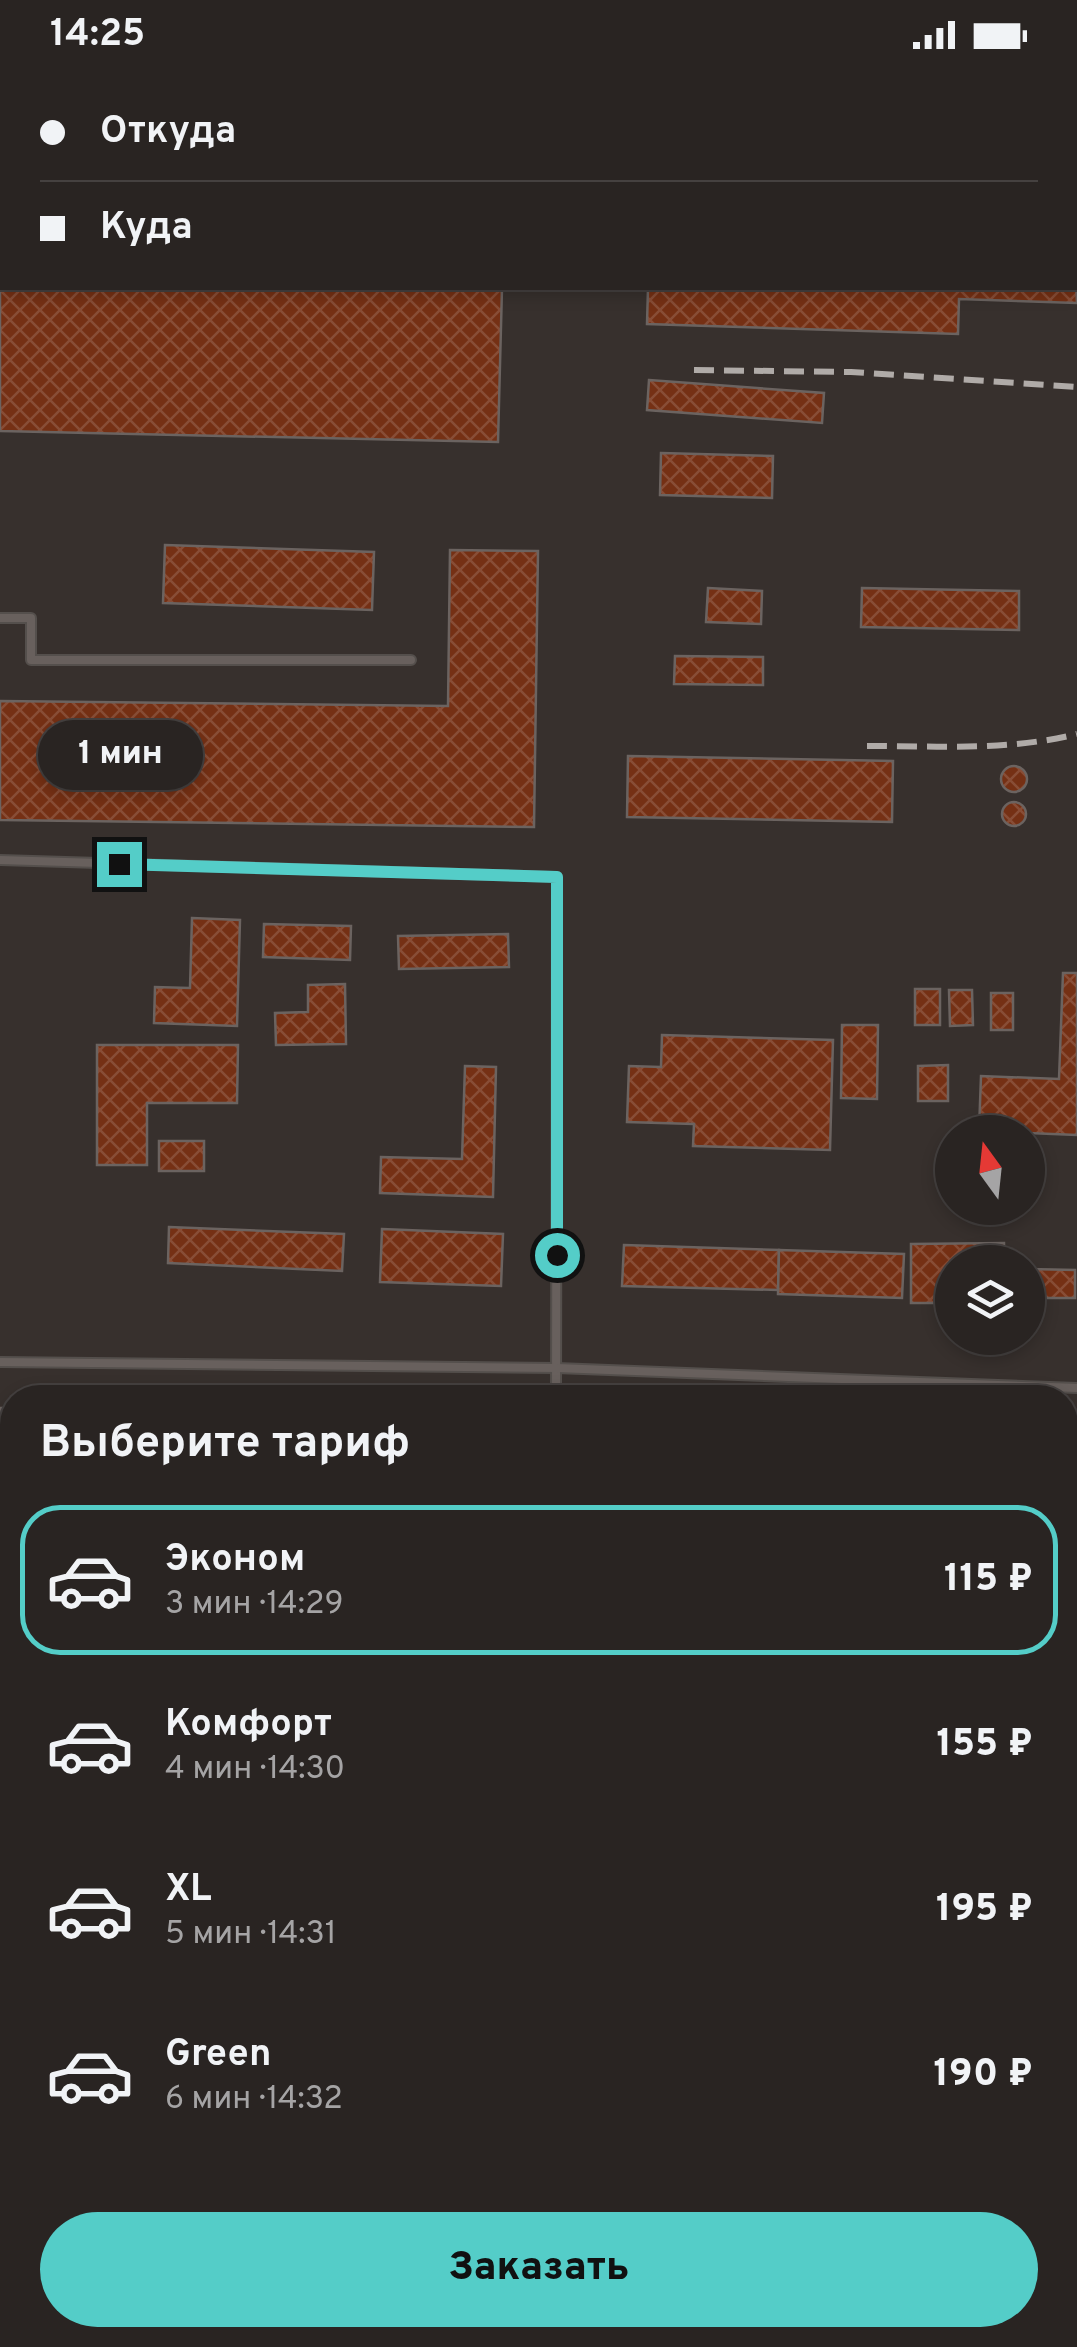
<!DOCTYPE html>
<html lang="ru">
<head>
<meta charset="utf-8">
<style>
  :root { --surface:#292422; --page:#35302f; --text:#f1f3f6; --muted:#a5a4a5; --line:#454140; --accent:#54cdc8 }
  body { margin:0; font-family:Overpass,sans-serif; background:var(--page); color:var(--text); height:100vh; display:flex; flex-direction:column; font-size:38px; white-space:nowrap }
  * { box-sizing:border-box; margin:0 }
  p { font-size:32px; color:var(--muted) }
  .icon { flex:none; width:55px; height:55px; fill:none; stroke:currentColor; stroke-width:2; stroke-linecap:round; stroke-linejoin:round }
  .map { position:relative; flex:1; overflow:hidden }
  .details { position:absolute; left:0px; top:1315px; width:1078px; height:962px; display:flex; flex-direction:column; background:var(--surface); border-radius:40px 40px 0 0; box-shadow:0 5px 15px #0003,0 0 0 2px var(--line) }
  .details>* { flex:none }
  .hud { position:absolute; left:0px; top:0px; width:1078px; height:220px; box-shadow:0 5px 15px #0003,0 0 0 2px var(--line); display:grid; align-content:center; height:220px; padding:0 40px; background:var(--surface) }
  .needle { width:65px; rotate:345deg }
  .fabs { position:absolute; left:935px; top:1045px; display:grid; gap:20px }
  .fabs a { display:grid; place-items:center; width:110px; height:110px; border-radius:50%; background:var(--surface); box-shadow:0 5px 15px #0003,0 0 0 2px var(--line); font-size:50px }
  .end { position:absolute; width:45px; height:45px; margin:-22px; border:12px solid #54cdc8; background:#111; box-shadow:0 0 0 5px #111 }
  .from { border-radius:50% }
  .bubble { position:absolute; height:70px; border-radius:35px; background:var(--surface); box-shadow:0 5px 15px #0003,0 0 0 2px var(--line); font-size:32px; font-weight:800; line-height:70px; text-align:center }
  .hud b { display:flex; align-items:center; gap:35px; height:95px; font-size:38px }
  .hud b+b { border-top:2px solid var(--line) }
  .hud i { width:25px; height:25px; background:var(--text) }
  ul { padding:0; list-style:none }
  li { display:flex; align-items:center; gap:30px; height:150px; margin:0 20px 15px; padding:0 20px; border:5px solid transparent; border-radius:40px }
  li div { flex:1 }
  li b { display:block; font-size:38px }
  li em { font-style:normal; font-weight:800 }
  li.on { border-color:var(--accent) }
  li>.icon { width:90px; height:90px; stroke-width:1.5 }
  h2 { padding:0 40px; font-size:45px; line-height:120px }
  .primary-button { display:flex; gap:20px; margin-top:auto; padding:20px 40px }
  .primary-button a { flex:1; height:115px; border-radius:60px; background:var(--accent); color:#111; font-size:40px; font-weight:800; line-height:115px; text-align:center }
  .status { display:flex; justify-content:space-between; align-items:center; height:70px; padding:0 50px; background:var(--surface); direction:ltr }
  .status svg { height:28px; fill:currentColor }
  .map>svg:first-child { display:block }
  .building { fill:url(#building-cross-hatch); stroke:#6b6360; stroke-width:2.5 }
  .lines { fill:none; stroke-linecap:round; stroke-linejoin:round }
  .lane-casing { stroke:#544f4c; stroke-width:12 }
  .lane { stroke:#68605d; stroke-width:8 }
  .rail { stroke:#b0aba8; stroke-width:6; stroke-dasharray:20 10; stroke-linecap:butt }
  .route { stroke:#54cdc8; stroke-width:12 }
</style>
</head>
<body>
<div class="status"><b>14:25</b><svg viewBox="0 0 49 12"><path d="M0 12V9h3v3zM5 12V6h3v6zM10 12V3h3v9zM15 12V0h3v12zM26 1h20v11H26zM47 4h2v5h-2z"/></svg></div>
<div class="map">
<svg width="1077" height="2277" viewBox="0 0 1077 2277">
  <defs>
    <pattern id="building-cross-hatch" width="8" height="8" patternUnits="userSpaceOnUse" patternTransform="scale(2.5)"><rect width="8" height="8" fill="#753014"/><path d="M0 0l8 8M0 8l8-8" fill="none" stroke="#884d36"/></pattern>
  </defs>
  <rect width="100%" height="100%" fill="#37302d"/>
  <g class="building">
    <path d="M 0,0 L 507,0 L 2,2 L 2,218 L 502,218 L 498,372 L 0,361 Z"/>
    <path d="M 661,0 L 1077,0 L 1077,86 L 1075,2 L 661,2 Z"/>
    <path d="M 1075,185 L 1077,233 L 959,229 L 958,264 L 647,254 L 648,218 L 1075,218 Z"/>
    <path d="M 649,310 L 824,323 L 822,353 L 647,340 Z"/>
    <path d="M 661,383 L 773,386 L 772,428 L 660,425 Z"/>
    <path d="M 165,475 L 374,482 L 372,540 L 163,533 Z"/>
    <path d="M 450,480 L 538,481 L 534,757 L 0,750 L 0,631 L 448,636 Z"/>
    <path d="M 708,518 L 762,521 L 761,554 L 706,552 Z"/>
    <path d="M 862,518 L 1019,521 L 1019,560 L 861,557 Z"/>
    <path d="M 675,586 L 763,587 L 763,615 L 674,614 Z"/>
    <path d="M 628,686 L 893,691 L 892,752 L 627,747 Z"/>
    <circle cx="1014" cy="709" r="13"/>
    <circle cx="1014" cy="744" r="12"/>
    <path d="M 192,848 L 240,850 L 237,956 L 154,953 L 155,917 L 190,918 Z"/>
    <path d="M 264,854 L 351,856 L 350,890 L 263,887 Z"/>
    <path d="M 508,864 L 509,897 L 399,899 L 398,866 Z"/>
    <path d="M 1063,903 L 1077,903 L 1077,1065 L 979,1061 L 981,1006 L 1059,1009 Z"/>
    <path d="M 345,914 L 346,974 L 276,975 L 275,943 L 308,942 L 308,915 Z"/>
    <rect x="915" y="919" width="25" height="36"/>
    <path d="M 949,920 L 972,920 L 973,955 L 950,956 Z"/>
    <rect x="991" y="923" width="22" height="37"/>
    <path d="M 842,955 L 878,955 L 877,1029 L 841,1028 Z"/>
    <path d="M 662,965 L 833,970 L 830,1080 L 693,1076 L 694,1054 L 627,1052 L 629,996 L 661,997 Z"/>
    <path d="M 97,975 L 238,975 L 237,1033 L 147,1033 L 147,1095 L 97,1095 Z"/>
    <path d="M 948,995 L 948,1031 L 918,1031 L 918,996 Z"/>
    <path d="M 465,996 L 496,997 L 493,1127 L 380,1123 L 381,1087 L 462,1089 Z"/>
    <rect x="159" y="1071" width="45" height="30"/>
    <path d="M 169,1157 L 344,1164 L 342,1201 L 168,1193 Z"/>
    <path d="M 382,1159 L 503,1164 L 501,1216 L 380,1212 Z"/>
    <path d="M 1004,1173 L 1004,1192 L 952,1192 L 952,1233 L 911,1233 L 911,1174 Z"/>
    <path d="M 624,1175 L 779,1180 L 778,1220 L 622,1216 Z"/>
    <path d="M 779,1180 L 904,1184 L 902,1228 L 778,1224 Z"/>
    <path d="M 1028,1199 L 1075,1200 L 1075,1228 L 1028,1228 Z"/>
    <rect x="0" y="1338" width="12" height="186"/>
    <path d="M 1065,1369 L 1077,1369 L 1077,1573 L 1065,1572 Z"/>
    <path d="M 0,1913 L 12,1914 L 12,2061 L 0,2061 Z"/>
    <path d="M 1065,1943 L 1077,1943 L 1077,2090 L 1065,2089 Z"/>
    <rect x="0" y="2160" width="12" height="40"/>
    <path d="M 0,2257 L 12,2257 L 12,2265 L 299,2265 L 482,2270 L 482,2277 L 0,2277 Z"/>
    <path d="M 641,2266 L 895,2277 L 640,2277 Z"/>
  </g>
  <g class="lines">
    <defs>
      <g id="lane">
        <path d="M 0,548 L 31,548 L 31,590 L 411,590"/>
        <path d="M 0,790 L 557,807 L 556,1328"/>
        <path d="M 0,1292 L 557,1298 L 1077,1318"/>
        <path d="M 1065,1881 L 1077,1881"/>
        <path d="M 0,2082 L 12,2083"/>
        <path d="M 1065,2110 L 1077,2110"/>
        <path d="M 926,2265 L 1077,2272"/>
        <path d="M 530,2277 L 530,2265"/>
        <path d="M 603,2277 L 603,2265"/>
      </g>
    </defs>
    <use href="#lane" class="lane-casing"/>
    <use href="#lane" class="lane"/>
    <g class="rail">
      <path d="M 1075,140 L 1077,139"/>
      <path d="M 694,300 L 851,302 L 1077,317"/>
      <path d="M 867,676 C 937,676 1009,681 1077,664"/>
    </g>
  </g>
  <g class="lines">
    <path class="route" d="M 119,794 L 557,807 L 557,1185"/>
  </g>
</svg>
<div class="fabs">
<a><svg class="needle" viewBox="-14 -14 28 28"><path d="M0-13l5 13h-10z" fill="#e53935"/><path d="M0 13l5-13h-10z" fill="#a5a4a5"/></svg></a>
<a><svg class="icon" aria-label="layers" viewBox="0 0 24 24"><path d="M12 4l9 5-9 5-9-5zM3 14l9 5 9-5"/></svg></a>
</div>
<i class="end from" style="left:557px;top:1185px"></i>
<i class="end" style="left:119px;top:794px"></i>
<div class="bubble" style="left:38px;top:650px;width:165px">1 мин</div>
<div class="hud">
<b><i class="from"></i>Откуда</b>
<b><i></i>Куда</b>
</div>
<section class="details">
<h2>Выберите тариф</h2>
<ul>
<li class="on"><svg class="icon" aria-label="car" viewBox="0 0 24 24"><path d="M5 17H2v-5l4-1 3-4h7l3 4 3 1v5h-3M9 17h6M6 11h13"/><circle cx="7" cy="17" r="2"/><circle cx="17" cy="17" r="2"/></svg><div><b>Эконом</b><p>3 мин · 14:29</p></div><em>115 ₽</em></li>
<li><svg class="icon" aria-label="car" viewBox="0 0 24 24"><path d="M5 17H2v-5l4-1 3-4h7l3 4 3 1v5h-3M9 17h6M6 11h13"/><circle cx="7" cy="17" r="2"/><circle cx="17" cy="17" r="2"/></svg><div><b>Комфорт</b><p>4 мин · 14:30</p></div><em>155 ₽</em></li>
<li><svg class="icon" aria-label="car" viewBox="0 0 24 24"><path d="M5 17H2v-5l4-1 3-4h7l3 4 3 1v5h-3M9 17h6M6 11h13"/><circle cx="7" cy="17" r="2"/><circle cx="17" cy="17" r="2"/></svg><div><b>XL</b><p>5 мин · 14:31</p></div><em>195 ₽</em></li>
<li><svg class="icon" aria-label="car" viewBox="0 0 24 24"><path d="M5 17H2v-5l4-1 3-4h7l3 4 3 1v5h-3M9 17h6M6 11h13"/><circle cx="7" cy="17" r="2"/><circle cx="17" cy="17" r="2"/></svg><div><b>Green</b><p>6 мин · 14:32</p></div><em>190 ₽</em></li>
</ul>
<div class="primary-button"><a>Заказать</a></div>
</section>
</div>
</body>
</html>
